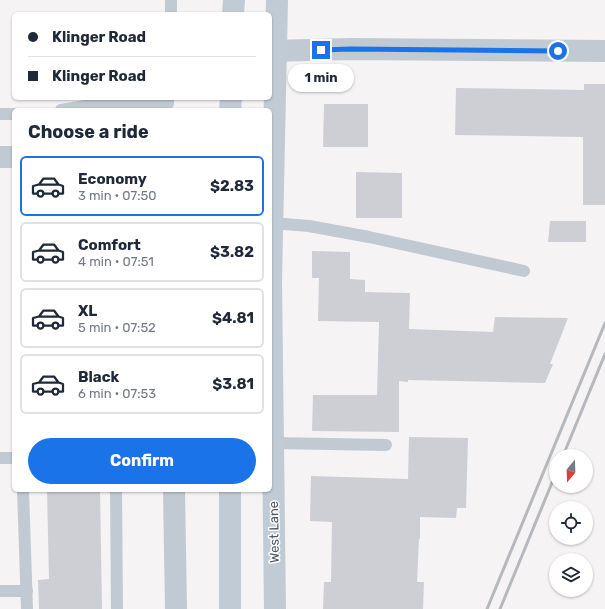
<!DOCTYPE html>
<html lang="en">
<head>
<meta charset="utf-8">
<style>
  :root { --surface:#fff; --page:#f6f6f7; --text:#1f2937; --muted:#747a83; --line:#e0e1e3; --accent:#1a73e8 }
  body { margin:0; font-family:Rubik,sans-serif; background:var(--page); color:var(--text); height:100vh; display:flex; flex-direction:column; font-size:15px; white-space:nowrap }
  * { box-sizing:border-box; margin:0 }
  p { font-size:13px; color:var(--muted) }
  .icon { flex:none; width:22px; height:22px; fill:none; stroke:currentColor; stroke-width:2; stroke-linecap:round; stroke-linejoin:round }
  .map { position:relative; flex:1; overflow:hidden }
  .sheet { position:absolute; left:12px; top:108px; width:260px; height:384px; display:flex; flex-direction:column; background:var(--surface); border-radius:6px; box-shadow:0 1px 3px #0004 }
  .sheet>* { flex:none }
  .guide { position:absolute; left:12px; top:12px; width:260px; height:88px; border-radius:6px; box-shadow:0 1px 3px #0004; display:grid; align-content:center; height:88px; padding:0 16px; background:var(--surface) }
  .needle { width:26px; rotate:199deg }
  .controls { position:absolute; left:549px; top:449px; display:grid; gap:8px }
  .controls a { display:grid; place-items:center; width:44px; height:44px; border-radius:50%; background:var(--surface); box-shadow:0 1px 3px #0004; font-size:20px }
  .end { position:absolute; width:18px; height:18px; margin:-9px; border:5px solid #1a73e8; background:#fff; box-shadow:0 0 0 2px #fff }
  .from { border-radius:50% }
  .bubble { position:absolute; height:28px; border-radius:14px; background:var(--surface); box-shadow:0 1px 3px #0004; font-size:13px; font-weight:700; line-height:28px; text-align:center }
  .guide b { display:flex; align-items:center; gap:14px; height:38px; font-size:15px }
  .guide b+b { border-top:1px solid var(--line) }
  .guide i { width:10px; height:10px; background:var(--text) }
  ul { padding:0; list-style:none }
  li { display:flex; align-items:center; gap:12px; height:60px; margin:0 8px 6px; padding:0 8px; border:2px solid var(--line); border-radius:6px }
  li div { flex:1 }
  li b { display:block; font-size:15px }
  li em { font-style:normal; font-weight:700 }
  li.active { border-color:var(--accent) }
  li>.icon { width:36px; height:36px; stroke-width:1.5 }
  h2 { padding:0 16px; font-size:18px; line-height:48px }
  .button { display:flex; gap:8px; margin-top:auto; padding:8px 16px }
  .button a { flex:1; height:46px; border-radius:24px; background:var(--accent); color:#fff; font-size:16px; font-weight:700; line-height:46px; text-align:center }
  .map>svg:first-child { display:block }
  .building { fill:#cdcfd5 }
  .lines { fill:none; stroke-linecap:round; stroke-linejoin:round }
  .service { stroke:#c1cad2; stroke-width:12 }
  .minor { stroke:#c1cad2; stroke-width:22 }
  .secondary { stroke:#c1cbd6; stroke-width:22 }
  .rail { stroke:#b5b8bd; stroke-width:3 }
  .route { stroke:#1a73e8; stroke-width:5 }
  .labels { text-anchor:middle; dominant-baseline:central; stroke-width:3; stroke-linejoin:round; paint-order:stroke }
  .street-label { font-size:13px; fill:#4a5661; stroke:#fff }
</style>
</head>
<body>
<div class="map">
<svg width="605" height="609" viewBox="0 0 605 609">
  <rect width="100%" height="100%" fill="#f5f3f3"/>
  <g class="building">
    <path d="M 584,84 L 605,84 L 605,205 L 583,205 L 583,137 L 455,135 L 456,88 L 584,90 Z"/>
    <path d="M 324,104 L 368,104 L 368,147 L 323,147 Z"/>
    <path d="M 356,172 L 402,173 L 402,218 L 356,218 Z"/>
    <path d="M 550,221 L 586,221 L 586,242 L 548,242 Z"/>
    <path d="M 312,251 L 350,252 L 350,279 L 365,280 L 365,292 L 410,293 L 409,329 L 493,332 L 495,317 L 568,318 L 550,364 L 553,364 L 545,383 L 408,380 L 408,382 L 399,381 L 399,432 L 312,431 L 313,395 L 377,395 L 379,322 L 318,321 L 319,278 L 312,278 Z"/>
    <path d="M 409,437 L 468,438 L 466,508 L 457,508 L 456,518 L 420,517 L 420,539 L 419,539 L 417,582 L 424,582 L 423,609 L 323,609 L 324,582 L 331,582 L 332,522 L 310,521 L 311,476 L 408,479 Z"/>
    <path d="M 47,490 L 100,490 L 102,609 L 39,609 L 38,580 L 49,579 Z"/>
  </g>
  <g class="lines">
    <g class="service">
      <path d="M 171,14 L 171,0"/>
      <path d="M 61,110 L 103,103"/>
      <path d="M 103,110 L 103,103 L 168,104 L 168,98"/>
      <path d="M 0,114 L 14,114"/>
      <path d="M 272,223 L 309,226 L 369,237 L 524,271"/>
      <path d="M 273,443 L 386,445"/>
      <path d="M 0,458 L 14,458"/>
      <path d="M 23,490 L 27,609"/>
      <path d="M 116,490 L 117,609"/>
      <path d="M 0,591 L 27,591"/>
    </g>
    <g class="minor">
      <path d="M 270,51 L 351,49 L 605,51"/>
      <path d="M 0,157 L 14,157"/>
      <path d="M 174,490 L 176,609"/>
    </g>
    <g class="secondary">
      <path d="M 233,14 L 234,0"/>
      <path d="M 230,110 L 231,98"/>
      <path d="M 230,490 L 230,609"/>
      <path d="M 275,609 L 271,281 L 277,0"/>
    </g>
    <g class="rail">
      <path d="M 563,456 L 605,354"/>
      <path d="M 487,609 L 605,323"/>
      <path d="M 500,609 L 556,473"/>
    </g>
  </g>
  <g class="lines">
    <path class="route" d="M 321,50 L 351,49 L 558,51"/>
  </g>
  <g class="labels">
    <g class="street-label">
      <text transform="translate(274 532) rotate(-91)">West Lane</text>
    </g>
  </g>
</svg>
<div class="controls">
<a><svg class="needle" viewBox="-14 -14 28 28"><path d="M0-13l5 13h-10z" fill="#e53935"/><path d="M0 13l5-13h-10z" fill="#747a83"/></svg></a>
<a><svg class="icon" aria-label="locate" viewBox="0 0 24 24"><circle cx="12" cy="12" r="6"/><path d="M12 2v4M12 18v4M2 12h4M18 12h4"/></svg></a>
<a><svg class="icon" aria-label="layers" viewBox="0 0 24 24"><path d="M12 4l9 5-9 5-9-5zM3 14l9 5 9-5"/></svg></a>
</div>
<i class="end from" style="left:558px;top:51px"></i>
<i class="end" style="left:321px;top:50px"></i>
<div class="bubble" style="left:288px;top:64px;width:66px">1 min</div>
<div class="guide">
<b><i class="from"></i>Klinger Road</b>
<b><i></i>Klinger Road</b>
</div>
<section class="sheet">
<h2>Choose a ride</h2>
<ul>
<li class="active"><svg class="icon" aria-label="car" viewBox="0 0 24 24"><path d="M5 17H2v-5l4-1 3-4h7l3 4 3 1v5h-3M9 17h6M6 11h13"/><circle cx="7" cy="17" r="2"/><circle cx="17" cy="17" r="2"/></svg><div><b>Economy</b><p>3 min · 07:50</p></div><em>$2.83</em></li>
<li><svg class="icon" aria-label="car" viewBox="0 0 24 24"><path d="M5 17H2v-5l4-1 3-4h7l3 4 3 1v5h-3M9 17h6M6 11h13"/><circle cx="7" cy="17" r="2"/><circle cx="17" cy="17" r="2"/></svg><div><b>Comfort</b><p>4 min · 07:51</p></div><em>$3.82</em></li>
<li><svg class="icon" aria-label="car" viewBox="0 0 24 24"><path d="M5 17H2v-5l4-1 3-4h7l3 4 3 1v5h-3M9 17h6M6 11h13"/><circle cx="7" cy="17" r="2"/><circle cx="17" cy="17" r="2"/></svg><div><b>XL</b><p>5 min · 07:52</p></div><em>$4.81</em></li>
<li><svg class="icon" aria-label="car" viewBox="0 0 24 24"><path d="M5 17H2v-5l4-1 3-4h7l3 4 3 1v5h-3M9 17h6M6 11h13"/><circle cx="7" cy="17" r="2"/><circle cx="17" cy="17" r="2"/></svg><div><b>Black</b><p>6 min · 07:53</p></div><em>$3.81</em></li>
</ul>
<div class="button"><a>Confirm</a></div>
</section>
</div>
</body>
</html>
